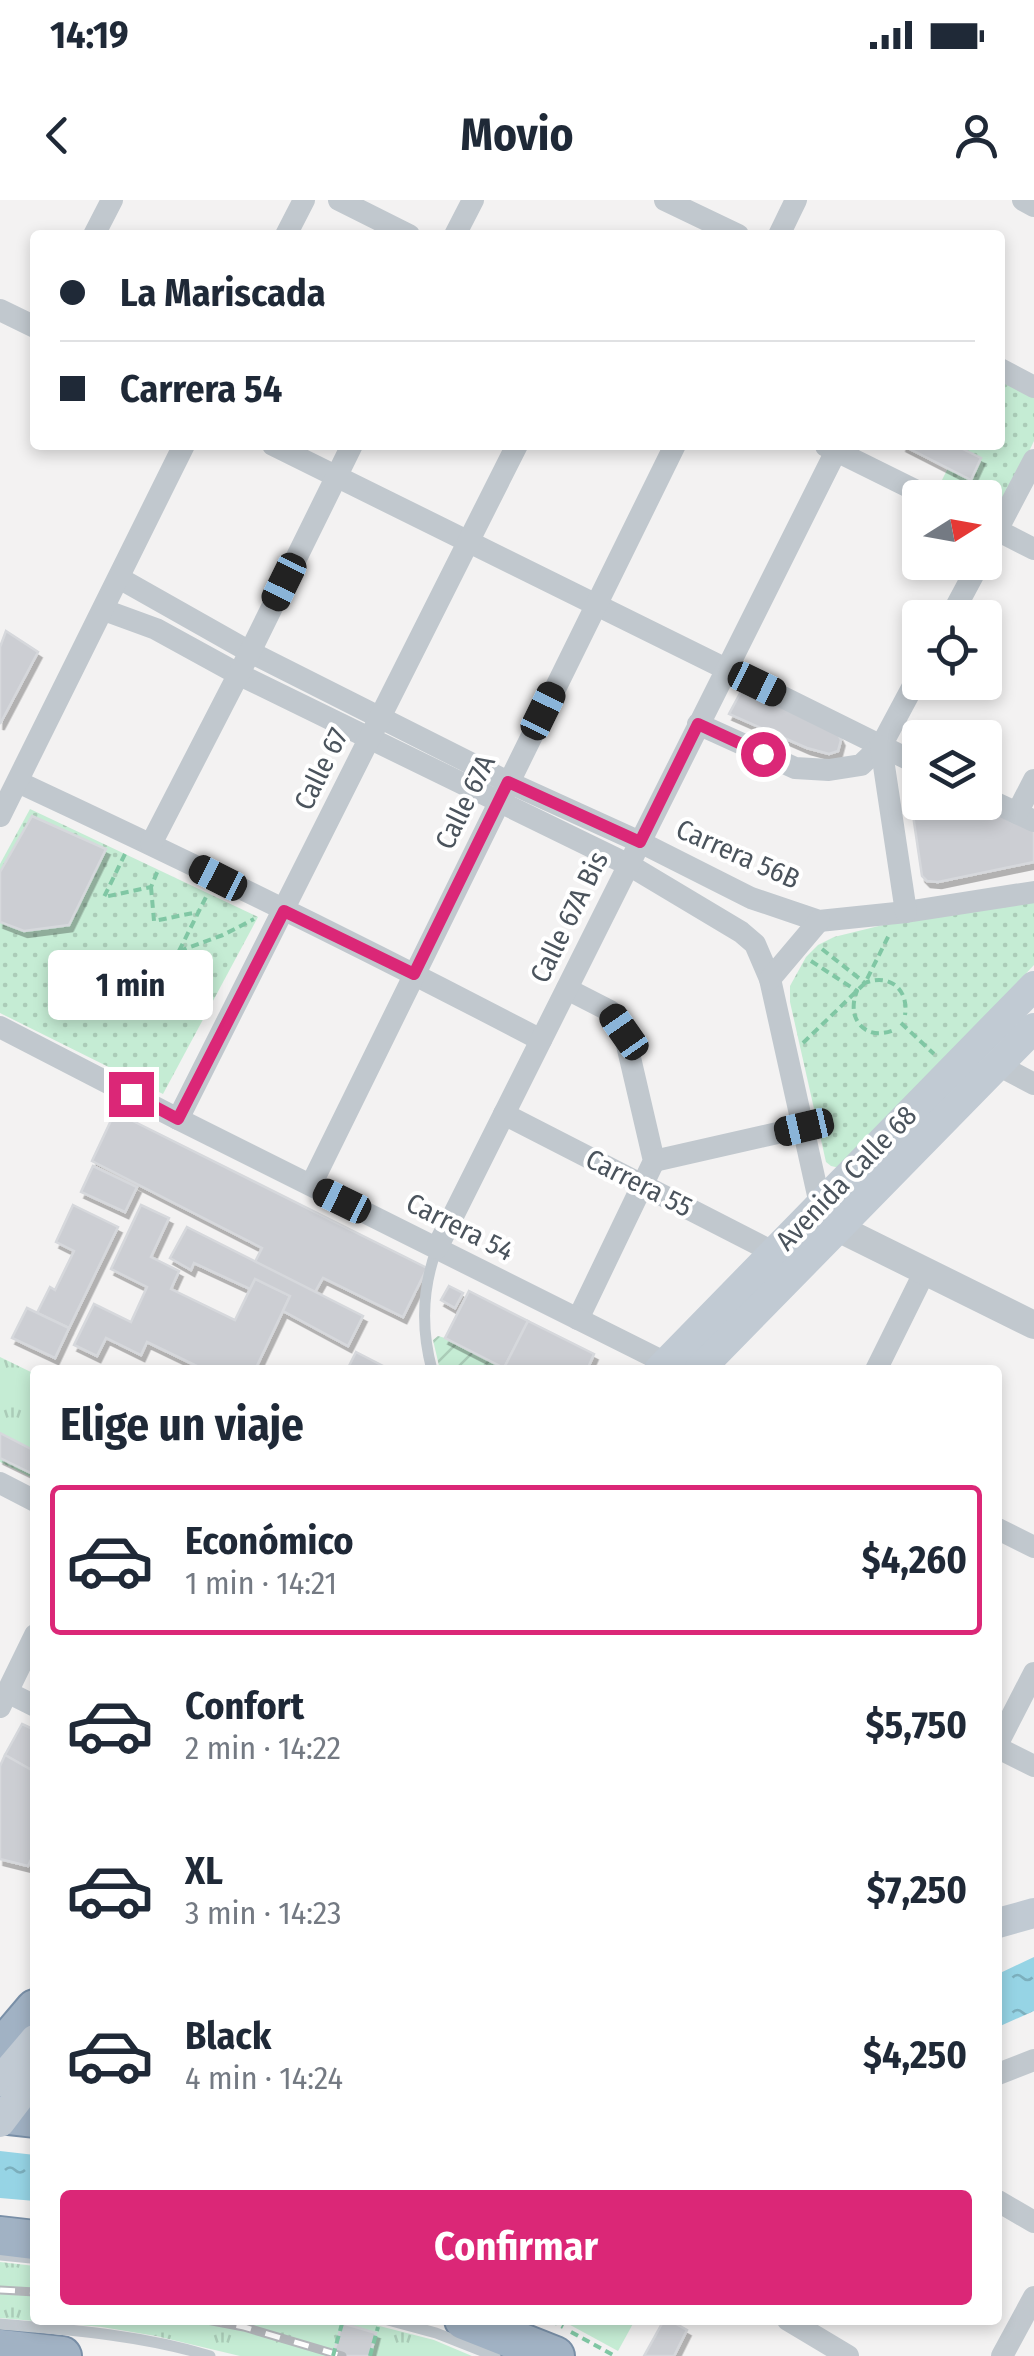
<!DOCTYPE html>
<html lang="es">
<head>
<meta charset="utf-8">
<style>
  :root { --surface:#fff; --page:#f2f2f3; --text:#1f2937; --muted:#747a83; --line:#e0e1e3; --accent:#db2777 }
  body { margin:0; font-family:"Fira Sans Condensed",sans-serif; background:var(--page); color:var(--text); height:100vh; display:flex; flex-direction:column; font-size:38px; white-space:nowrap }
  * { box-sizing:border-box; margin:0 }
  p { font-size:32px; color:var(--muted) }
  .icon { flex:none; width:55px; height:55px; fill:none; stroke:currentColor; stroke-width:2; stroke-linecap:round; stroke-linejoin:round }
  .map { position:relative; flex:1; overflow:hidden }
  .drawer { position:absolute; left:30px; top:1165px; width:972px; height:960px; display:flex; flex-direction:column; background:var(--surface); border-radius:10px; box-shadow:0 5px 15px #0003 }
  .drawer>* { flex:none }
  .guide { position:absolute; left:30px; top:30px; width:975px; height:220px; border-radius:10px; box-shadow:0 5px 15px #0003; display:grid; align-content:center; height:220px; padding:0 30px; background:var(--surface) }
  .needle { width:65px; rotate:79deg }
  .buttons { position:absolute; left:902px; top:280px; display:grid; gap:20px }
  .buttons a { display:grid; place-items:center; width:100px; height:100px; border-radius:10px; background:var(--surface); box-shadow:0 5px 15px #0003; font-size:50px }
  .end { position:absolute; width:45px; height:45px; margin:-22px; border:12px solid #db2777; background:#fff; box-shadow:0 0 0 5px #fff }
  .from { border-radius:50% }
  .bubble { position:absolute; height:70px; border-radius:10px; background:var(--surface); box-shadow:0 5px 15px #0003; font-size:32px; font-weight:700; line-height:70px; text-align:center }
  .car { position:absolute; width:30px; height:60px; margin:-30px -15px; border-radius:12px; box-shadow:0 0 8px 2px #0007; background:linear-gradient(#222 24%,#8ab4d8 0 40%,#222 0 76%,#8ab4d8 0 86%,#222 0) }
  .guide b { display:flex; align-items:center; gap:35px; height:95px; font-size:38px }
  .guide b+b { border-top:2px solid var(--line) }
  .guide i { width:25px; height:25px; background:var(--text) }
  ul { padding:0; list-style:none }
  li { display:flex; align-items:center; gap:30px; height:150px; margin:0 20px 15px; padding:0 10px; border:5px solid transparent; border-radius:10px }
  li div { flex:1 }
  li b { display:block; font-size:38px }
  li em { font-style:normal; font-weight:700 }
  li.on { border-color:var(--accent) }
  li>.icon { width:90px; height:90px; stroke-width:1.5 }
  h2 { padding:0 30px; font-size:45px; line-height:120px }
  .cta { display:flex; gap:20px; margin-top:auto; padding:20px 30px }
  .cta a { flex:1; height:115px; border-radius:10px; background:var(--accent); color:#fff; font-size:40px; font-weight:700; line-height:115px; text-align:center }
  .status { display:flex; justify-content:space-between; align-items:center; height:70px; padding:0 50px; background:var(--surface); direction:ltr }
  .status svg { height:28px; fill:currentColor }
  header { display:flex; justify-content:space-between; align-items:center; height:130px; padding:0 30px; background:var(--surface); font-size:45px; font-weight:700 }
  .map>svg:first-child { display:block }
  .grass { fill:url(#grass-tufts) }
  .park { fill:url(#park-dots) }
  .garden { fill:url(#garden-furrows) }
  .pitch { fill:#c5ecd4 }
  .water { fill:url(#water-ripples) }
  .building { fill:#ccced3; stroke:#d6d8dc; stroke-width:2.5; filter:url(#shadow) }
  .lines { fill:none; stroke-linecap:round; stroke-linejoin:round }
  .trunk-casing { stroke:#798fa7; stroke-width:42 }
  .path { stroke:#80c7a4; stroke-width:4; stroke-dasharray:8 5; stroke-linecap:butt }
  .service { stroke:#c1c8ce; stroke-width:11 }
  .minor { stroke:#c1c8ce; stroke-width:22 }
  .tertiary { stroke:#c1c8ce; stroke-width:28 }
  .secondary { stroke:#c1cad3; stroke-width:30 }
  .trunk { stroke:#a1b2c4; stroke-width:38 }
  .rail-casing { stroke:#b4b7bb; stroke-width:9 }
  .rail { stroke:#fff; stroke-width:5; stroke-dasharray:15; stroke-linecap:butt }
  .path-bridge { stroke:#80c7a4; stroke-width:4; stroke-dasharray:8 5; stroke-linecap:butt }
  .secondary-bridge { stroke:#c1cad3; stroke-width:30 }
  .route { stroke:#db2777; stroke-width:12 }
  .labels { text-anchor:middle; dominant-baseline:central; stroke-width:8; stroke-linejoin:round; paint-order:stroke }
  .street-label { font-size:28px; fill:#4b545d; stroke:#fff }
</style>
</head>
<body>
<div class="status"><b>14:19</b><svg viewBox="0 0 49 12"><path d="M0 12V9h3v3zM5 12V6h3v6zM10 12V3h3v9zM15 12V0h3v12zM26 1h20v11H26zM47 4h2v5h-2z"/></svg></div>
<header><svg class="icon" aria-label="back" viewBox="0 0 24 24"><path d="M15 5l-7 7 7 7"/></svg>Movio<svg class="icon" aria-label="person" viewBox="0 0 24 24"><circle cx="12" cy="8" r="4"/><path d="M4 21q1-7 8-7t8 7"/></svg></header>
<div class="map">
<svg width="1034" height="2156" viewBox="0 0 1034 2156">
  <defs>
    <pattern id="grass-tufts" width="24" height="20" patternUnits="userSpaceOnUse" patternTransform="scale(2.5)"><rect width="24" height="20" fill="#c5ecd4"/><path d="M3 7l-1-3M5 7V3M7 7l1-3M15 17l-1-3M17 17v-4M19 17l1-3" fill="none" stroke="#abccb8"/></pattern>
    <pattern id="park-dots" width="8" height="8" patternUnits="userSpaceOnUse" patternTransform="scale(2.5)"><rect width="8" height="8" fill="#c5ecd4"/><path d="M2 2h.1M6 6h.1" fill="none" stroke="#abccb8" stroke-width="1.8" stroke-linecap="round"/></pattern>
    <pattern id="garden-furrows" width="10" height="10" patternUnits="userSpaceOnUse" patternTransform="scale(2.5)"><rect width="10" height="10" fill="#c5ecd4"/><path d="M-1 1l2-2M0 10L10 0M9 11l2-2" fill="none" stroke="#abccb8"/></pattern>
    <pattern id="water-ripples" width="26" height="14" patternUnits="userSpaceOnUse" patternTransform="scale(2.5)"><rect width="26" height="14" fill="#96d4e5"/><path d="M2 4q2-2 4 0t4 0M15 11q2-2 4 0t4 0" fill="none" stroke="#7cafbd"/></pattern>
    <filter id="shadow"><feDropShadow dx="3.5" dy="6" stdDeviation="0" flood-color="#0004"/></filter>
  </defs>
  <rect width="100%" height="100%" fill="#f3f2f2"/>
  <g class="grass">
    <path d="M 0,1157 L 35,1174 L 35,1279 L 0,1262 Z"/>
    <path d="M 0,2062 L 35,2066 L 35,2120 L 356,2120 L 434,2140 L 472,2156 L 240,2156 L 156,2136 L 102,2127 L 0,2118 Z"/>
  </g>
  <g class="park">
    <path d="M 1000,176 L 1034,192 L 1034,241 L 996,320 L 985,315 L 985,298 L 951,297 L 937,290 L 948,268 L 981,258 L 961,248 L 963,245 L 1000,245 Z"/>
    <path d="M 30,609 L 258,717 L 163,894 L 0,813 L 0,664 Z"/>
    <path d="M 1034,700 L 1034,765 L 847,962 L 840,968 L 831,966 L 826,962 L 790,802 L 790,786 L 806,757 L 818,745 L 834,737 L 895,722 Z"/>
  </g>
  <path class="garden" d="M 438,1136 L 445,1138 L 509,1170 L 440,1170 L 433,1140 Z"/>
  <path class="pitch" d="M 561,2120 L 635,2120 L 618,2151 Z"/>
  <g class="water">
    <path d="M 1034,1757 L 1034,1811 L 998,1827 L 998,1774 Z"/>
    <path d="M 0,1951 L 35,1955 L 35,2001 L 0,1998 Z"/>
  </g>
  <g class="building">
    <path d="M 902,245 L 963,245 L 961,248 L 981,258 L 971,280 Z"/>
    <path d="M 6,431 L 38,452 L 0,524 L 0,447 Z"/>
    <path d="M 743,488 L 838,534 L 841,540 L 838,551 L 829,554 L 807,548 L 729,514 Z"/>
    <path d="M 918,574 L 920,574 L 920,602 L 983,602 L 1034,628 L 1034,662 L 938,682 L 927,681 L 922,676 L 909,588 L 912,578 Z"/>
    <path d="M 32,616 L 106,649 L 69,725 L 24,731 L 0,722 L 0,672 Z"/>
    <path d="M 115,912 L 427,1068 L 403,1117 L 323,1078 L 315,1092 L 255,1062 L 262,1048 L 92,961 Z"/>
    <path d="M 93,966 L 137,987 L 125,1012 L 81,992 Z"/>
    <path d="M 73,1005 L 118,1027 L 69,1128 L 37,1113 L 50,1087 L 55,1090 L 74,1051 L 56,1042 Z"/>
    <path d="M 141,1005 L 169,1018 L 151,1057 L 179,1071 L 171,1089 L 235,1120 L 255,1079 L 290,1096 L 255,1170 L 205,1170 L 147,1142 L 141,1155 L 106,1138 L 97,1156 L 74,1145 L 94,1104 L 131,1122 L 147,1087 L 111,1069 Z"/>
    <path d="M 187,1027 L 363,1116 L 348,1146 L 283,1111 L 290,1096 L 255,1079 L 250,1089 L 194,1063 L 191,1070 L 170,1058 Z"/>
    <path d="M 449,1086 L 463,1093 L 455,1108 L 441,1100 Z"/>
    <path d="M 469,1091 L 528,1121 L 504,1168 L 445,1138 Z"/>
    <path d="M 27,1108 L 69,1128 L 55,1158 L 12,1138 Z"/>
    <path d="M 528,1121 L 594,1154 L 587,1170 L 504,1168 Z"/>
    <path d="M 356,1152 L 391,1170 L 347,1170 Z"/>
    <path d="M 0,1233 L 35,1251 L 35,1275 L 0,1258 Z"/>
    <path d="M 22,1524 L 35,1530 L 35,1572 L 5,1555 Z"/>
    <path d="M 5,1555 L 35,1572 L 35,1651 L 28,1666 L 0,1659 L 0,1566 Z"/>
    <path d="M 664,2120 L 669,2120 L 687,2130 L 674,2156 L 644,2156 Z"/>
    <path d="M 342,2123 L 376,2133 L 370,2156 L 333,2156 Z"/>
  </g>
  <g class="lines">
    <defs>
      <g id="trunk">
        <path d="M 0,1850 L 35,1809"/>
        <path d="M 0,1914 L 35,1918"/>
        <path d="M 0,2036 L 35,2040"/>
        <path d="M 464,2120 L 555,2156"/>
        <path d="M 0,2149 L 62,2156"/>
      </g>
    </defs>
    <use href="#trunk" class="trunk-casing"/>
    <g class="path">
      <path d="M 125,654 L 104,697 L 151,687 L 158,670"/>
      <path d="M 151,687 L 154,721 L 198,712"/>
      <path d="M 822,749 L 865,783 C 889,773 909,789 905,815"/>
      <path d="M 179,751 L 223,735 L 254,719"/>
      <path d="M 179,751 L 208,693"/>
      <path d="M 811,761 L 857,791 C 845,820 867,843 896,829"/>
      <path d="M 901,823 L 934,854"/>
      <path d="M 803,843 L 865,783 L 889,735"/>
      <path d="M 550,2120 L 563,2127"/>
      <path d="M 571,2132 L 615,2156"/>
      <path d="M 370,2156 L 378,2127"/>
    </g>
    <g class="service">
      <path d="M 432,1170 C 421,1129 422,1088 437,1048"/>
      <path d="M 0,2055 L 31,2058"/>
      <path d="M 388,2120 L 436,2133 L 495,2156"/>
      <path d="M 0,2124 C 71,2130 142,2135 210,2156"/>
    </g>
    <g class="minor">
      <path d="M 339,0 L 409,35"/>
      <path d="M 665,0 L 738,35"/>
      <path d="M 1023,0 L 1034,6"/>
      <path d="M 94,35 L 112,0"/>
      <path d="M 286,35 L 304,0"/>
      <path d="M 455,35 L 473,0"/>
      <path d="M 779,35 L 796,0"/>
      <path d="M 0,110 L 35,127"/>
      <path d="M 1000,169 L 1034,187"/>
      <path d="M 273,245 L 920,565"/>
      <path d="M 826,246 L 931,298"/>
      <path d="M 985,324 L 1034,349"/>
      <path d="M 985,353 L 1034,260"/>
      <path d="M 119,378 L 250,452 L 508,582 L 640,642 L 751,698 L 819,721 L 906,712 L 1034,692"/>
      <path d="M 104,410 L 156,429 L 238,474 L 629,665 L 741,732 L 755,744 L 770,779 L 820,1004"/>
      <path d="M 950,418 L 980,362"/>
      <path d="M 698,524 L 795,568 L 829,570 L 861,565 L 881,546 L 920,473"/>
      <path d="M 881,546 L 906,712"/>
      <path d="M 18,582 C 194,664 369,750 541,840"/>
      <path d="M 985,598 L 1034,621"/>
      <path d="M 1017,613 L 1034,580"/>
      <path d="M 0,616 L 184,245"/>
      <path d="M 151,644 L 250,452 L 352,245"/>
      <path d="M 770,779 L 819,721"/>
      <path d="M 567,789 L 610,811 L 624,832 L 654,961 L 578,1119"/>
      <path d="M 0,827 L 178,919 L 680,1170"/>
      <path d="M 998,865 L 1034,884"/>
      <path d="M 504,914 L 773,1052"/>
      <path d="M 178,919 L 517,245"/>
      <path d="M 654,961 L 804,927"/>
      <path d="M 311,985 L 675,245"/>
      <path d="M 437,1048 L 836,251"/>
      <path d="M 876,1170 L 925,1071"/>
      <path d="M 0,1283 L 35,1301"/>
      <path d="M 998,1329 L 1034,1347"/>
      <path d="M 7,1492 L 35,1506"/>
      <path d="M 0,1507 L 35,1435"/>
      <path d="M 998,1543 L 1034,1473"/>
      <path d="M 998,1548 L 1034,1566"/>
      <path d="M 998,1874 L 1034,1860"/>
      <path d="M 998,2001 L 1034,2022"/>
      <path d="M 788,2120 L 848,2156"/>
      <path d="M 1002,2156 L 1034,2097"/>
    </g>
    <path class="tertiary" d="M 838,1028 L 1034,1125"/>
    <g class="secondary">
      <path d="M 659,1170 L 1034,786"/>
      <path d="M 699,1170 L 1034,828"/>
      <path d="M 998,1723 L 1034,1713"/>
    </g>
    <use href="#trunk" class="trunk"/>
    <defs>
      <g id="rail">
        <path d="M 0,2090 L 35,2092"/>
        <path d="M 207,2120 L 244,2127 L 342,2156"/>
      </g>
    </defs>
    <use href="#rail" class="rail-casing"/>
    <use href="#rail" class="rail"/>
    <path class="path-bridge" d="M 333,2156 L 343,2120"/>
    <g class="secondary-bridge">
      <path d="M 0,1881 L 35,1840"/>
      <path d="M 0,1922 L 35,1876"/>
    </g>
  </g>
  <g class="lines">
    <path class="route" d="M 131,894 L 178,919 L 284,711 L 414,774 L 508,582 L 640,642 L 698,524 L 763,554"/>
  </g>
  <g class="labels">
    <g class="street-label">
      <text transform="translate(321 569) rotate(-64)">Calle 67</text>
      <text transform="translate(465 602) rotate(-64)">Calle 67A</text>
      <text transform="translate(738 654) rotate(24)">Carrera 56B</text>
      <text transform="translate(569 717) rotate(-64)">Calle 67A Bis</text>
      <text transform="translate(846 978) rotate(-46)">Avenida Calle 68</text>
      <text transform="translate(639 983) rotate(27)">Carrera 55</text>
      <text transform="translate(460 1027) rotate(27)">Carrera 54</text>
    </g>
  </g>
</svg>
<div class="buttons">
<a><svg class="needle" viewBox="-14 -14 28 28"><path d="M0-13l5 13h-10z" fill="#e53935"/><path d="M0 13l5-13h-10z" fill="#747a83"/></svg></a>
<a><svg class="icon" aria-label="locate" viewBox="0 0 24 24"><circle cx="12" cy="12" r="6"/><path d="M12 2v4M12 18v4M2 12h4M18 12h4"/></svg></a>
<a><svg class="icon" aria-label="layers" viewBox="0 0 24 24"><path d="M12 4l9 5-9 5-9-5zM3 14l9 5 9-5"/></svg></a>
</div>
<i class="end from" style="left:763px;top:554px"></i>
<i class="end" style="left:131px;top:894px"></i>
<div class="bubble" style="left:48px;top:750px;width:165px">1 min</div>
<i class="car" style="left:284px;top:382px;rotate:206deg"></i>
<i class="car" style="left:757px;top:484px;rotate:116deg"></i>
<i class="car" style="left:543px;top:511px;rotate:26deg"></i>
<i class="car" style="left:218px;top:678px;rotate:297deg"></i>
<i class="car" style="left:624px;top:832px;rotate:325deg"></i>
<i class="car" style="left:804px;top:927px;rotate:257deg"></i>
<i class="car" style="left:342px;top:1001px;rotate:296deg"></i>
<div class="guide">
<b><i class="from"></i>La Mariscada</b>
<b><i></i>Carrera 54</b>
</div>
<section class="drawer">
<h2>Elige un viaje</h2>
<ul>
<li class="on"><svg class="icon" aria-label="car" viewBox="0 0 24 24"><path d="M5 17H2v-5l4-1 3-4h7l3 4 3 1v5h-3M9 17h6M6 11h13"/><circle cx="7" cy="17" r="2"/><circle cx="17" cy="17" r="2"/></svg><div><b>Económico</b><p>1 min · 14:21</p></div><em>$4,260</em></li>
<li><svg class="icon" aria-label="car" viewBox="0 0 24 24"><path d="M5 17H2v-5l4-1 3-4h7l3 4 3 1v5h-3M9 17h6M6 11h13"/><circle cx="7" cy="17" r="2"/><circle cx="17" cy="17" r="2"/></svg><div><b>Confort</b><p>2 min · 14:22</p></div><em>$5,750</em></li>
<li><svg class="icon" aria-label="car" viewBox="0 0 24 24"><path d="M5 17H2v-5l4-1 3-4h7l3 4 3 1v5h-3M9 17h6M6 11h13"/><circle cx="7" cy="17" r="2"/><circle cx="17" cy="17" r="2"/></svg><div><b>XL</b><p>3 min · 14:23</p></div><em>$7,250</em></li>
<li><svg class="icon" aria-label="car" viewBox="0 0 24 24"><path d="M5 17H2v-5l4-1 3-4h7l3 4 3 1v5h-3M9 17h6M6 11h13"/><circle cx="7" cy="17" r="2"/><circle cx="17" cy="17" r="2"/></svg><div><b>Black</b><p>4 min · 14:24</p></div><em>$4,250</em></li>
</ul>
<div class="cta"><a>Confirmar</a></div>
</section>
</div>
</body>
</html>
